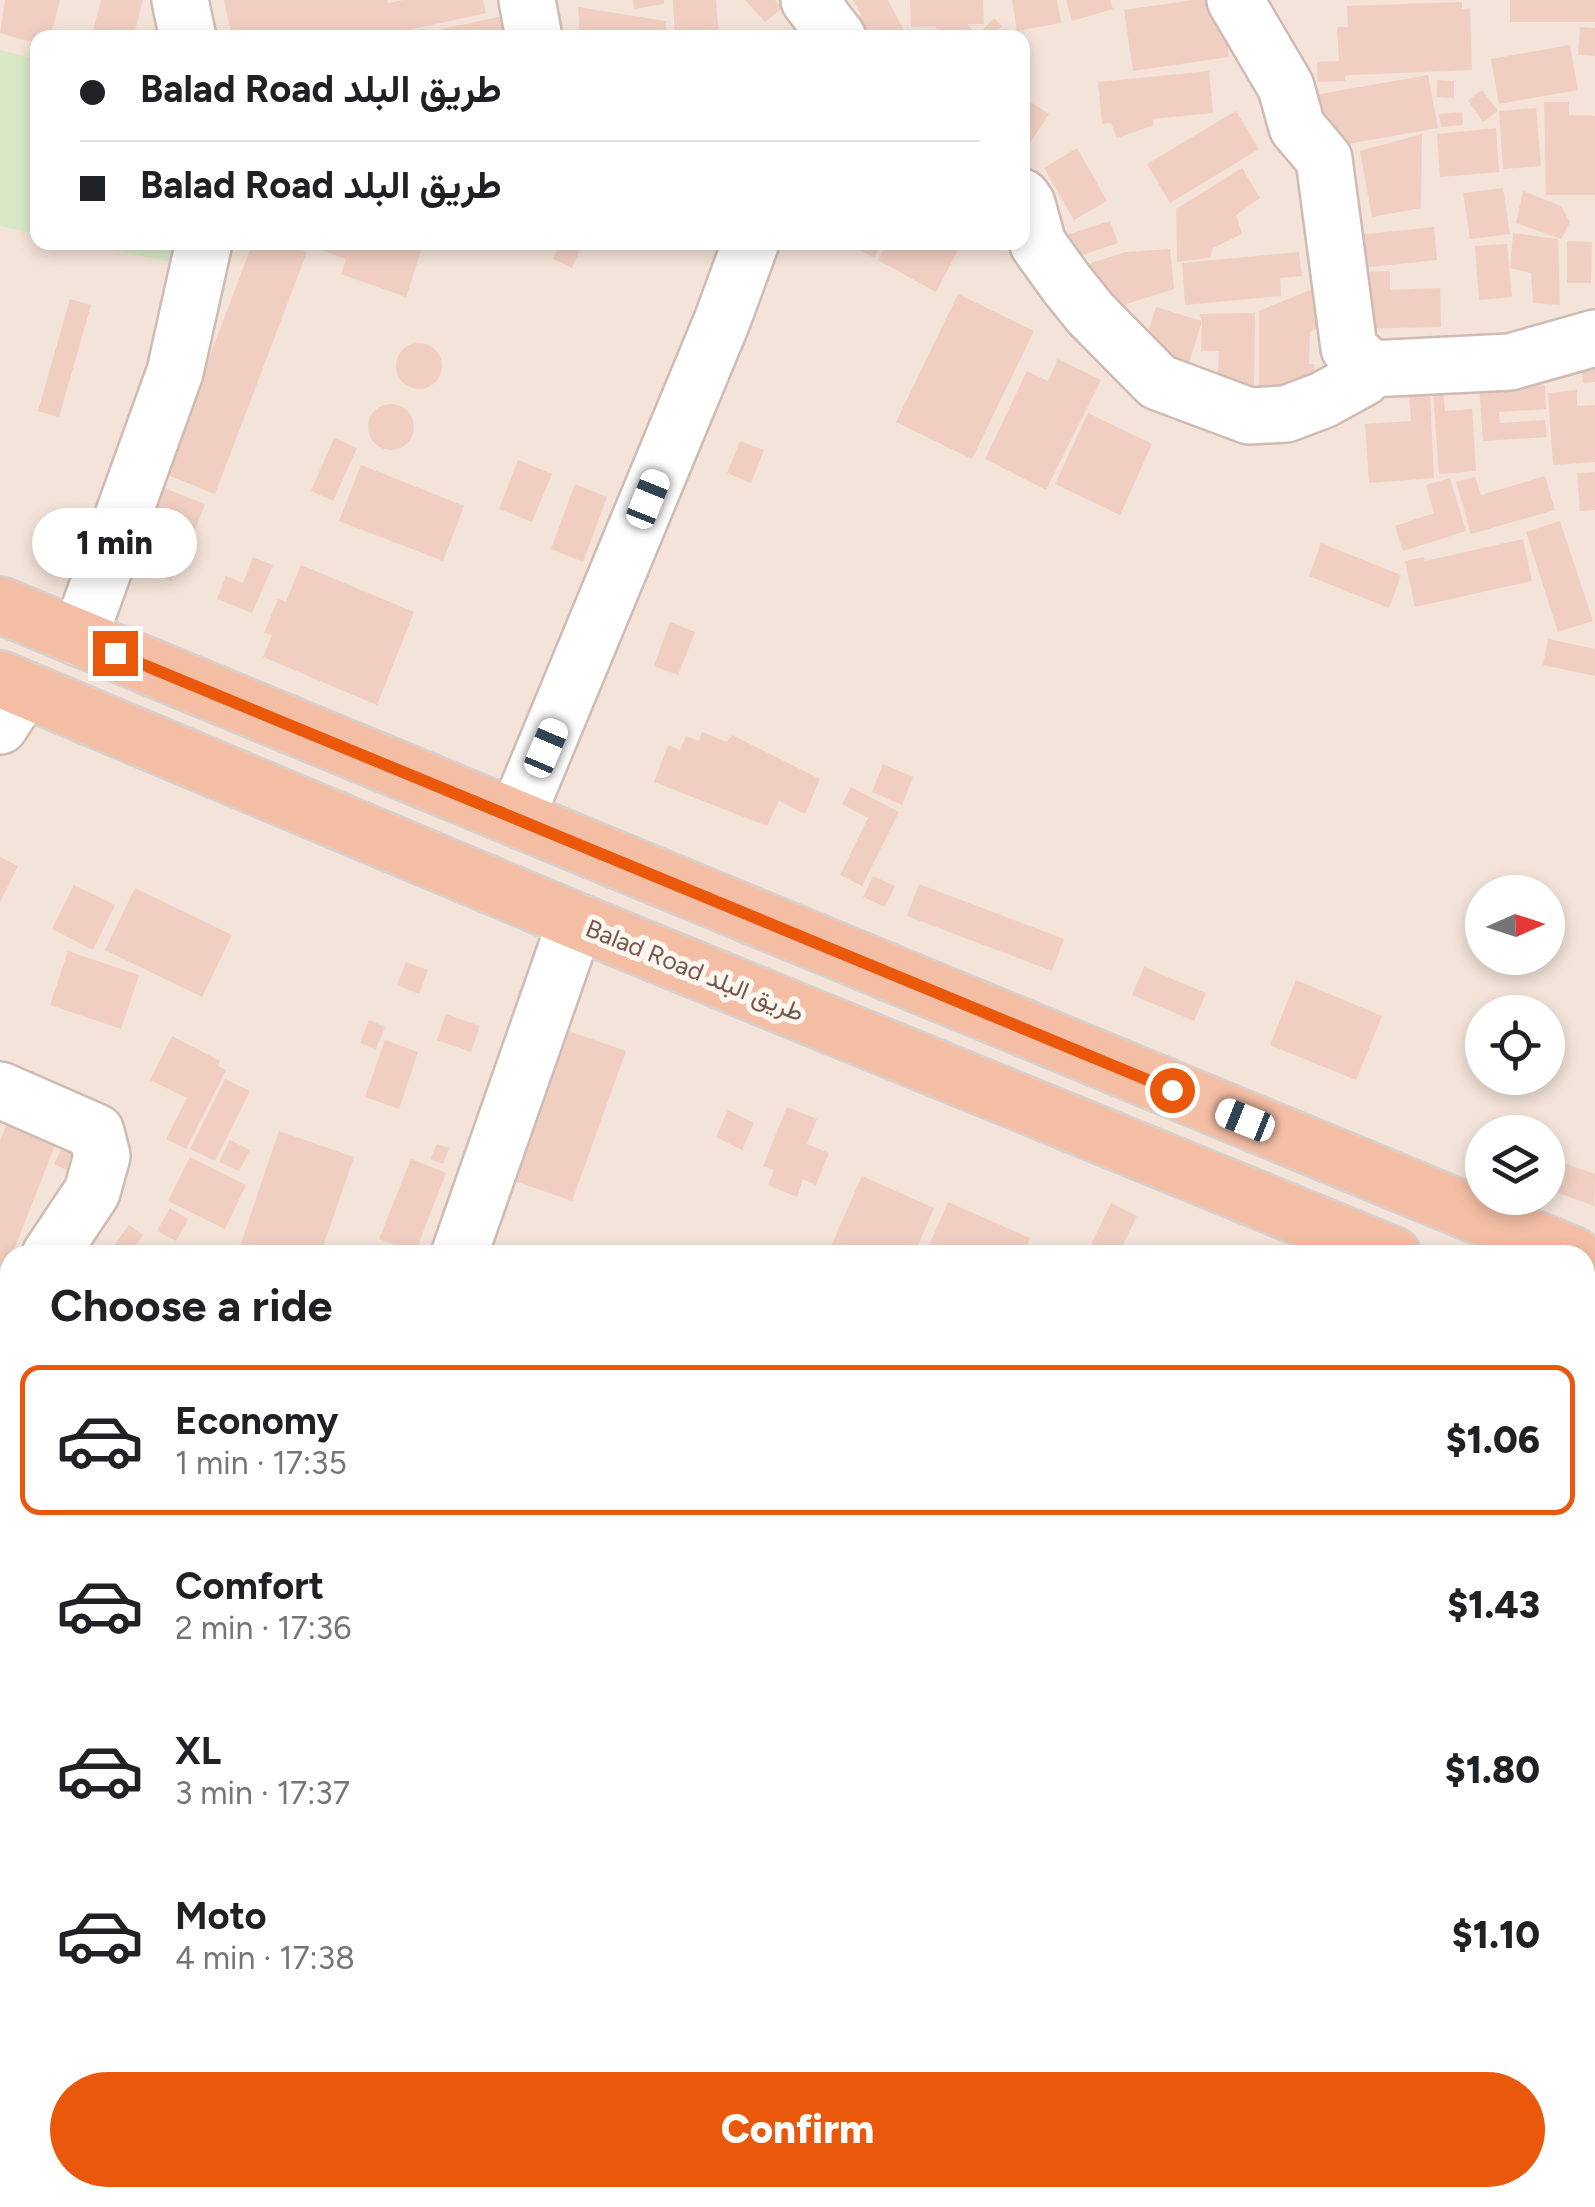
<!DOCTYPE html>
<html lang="en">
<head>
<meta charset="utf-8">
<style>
  :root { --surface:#fff; --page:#f6f6f6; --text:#202124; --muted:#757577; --line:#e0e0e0; --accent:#ea580c }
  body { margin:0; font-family:Figtree,Vazirmatn,sans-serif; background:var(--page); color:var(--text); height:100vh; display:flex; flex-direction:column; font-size:38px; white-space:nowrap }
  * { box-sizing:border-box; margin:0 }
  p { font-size:32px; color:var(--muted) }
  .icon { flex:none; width:55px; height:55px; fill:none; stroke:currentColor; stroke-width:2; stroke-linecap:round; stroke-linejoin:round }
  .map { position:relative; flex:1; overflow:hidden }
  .drawer { position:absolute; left:0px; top:1245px; width:1595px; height:962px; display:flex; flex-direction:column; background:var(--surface); border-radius:30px 30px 0 0; box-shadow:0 5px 15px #0003 }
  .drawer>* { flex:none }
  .guide { position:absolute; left:30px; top:30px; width:1000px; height:220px; border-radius:20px; box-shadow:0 5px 15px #0003; display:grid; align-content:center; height:220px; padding:0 50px; background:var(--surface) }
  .needle { width:65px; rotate:87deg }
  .tools { position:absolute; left:1465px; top:875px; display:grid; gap:20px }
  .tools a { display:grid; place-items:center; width:100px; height:100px; border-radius:50%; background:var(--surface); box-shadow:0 5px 15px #0003; font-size:50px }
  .end { position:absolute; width:45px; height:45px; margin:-22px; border:12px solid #ea580c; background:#fff; box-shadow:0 0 0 5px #fff }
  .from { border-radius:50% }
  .bubble { position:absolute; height:70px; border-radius:35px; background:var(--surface); box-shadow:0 5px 15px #0003; font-size:32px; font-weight:800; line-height:70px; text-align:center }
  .car { position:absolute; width:30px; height:60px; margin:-30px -15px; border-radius:12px; box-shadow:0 0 8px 2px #0007; background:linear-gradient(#fff 24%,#345 0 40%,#fff 0 76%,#345 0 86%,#fff 0) }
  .guide b { display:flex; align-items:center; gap:35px; height:95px; font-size:38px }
  .guide b+b { border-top:2px solid var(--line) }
  .guide i { width:25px; height:25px; background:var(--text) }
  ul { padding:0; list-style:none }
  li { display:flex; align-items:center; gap:30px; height:150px; margin:0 20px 15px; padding:0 30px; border:5px solid transparent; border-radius:20px }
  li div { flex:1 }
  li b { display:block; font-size:38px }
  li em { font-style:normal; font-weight:800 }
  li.selected { border-color:var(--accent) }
  li>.icon { width:90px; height:90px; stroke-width:1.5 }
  h2 { padding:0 50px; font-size:45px; line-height:120px }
  .action { display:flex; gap:20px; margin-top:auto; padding:20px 50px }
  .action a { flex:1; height:115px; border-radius:60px; background:var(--accent); color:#fff; font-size:40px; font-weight:800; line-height:115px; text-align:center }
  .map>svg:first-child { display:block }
  .residential { fill:#f3e3d8; fill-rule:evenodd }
  .green { fill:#d9e9c8 }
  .building { fill:#f0cfc2 }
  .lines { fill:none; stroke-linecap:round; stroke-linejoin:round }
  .minor-casing { stroke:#cfbbb2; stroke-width:60 }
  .trunk-casing { stroke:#d8d0cd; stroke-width:60 }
  .minor { stroke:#fff; stroke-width:55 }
  .trunk { stroke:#f4bea5; stroke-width:55 }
  .route { stroke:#ea580c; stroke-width:12 }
  .labels { text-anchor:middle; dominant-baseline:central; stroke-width:10; stroke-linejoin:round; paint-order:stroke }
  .street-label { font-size:25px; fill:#75574e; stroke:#fef7f0 }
</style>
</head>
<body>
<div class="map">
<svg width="1595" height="2207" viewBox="0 0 1595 2207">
  <rect width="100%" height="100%" fill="#fcf2e9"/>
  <path class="residential" d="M 0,0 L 1595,0 L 1595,2207 L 0,2207 ZM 38,38 L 1022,38 L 1022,242 L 38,242 ZM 1482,892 L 1548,892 L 1548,958 L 1482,958 ZM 1482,1012 L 1548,1012 L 1548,1078 L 1482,1078 ZM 1482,1132 L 1548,1132 L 1548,1198 L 1482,1198 ZM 10,1255 L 1585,1255 L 1585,2198 L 10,2198 Z"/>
  <g class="green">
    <path d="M 0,50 L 37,59 L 37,234 L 0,226 Z"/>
    <path d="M 79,243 L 173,243 L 172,262 Z"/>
  </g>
  <g class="building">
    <path d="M 5,0 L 60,0 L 50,38 L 38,38 L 38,44 L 0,33 Z"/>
    <path d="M 101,0 L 143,0 L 133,38 L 91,38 Z"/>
    <path d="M 224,0 L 387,0 L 388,3 L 403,0 L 483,0 L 486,13 L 372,38 L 267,38 L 265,31 L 232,38 Z"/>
    <path d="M 633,0 L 664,0 L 664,4 L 634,9 Z"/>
    <path d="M 673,0 L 716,0 L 719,38 L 675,38 Z"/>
    <path d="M 745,0 L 775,0 L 782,8 L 765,22 Z"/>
    <path d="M 853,0 L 888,0 L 908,38 L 865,38 L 852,24 L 861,15 Z"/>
    <path d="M 910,0 L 983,0 L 984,24 L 968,24 L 972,30 L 960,38 L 942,38 L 935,26 L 911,27 Z"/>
    <path d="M 1012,0 L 1057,0 L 1061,23 L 1017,31 Z"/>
    <path d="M 1066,0 L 1110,0 L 1113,9 L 1072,21 Z"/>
    <path d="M 1193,0 L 1221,0 L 1229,57 L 1133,71 L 1124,10 Z"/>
    <rect x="1510" y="0" width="85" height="22"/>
    <path d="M 1462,2 L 1462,9 L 1470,8 L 1472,70 L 1352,75 L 1345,76 L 1345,81 L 1318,82 L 1317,62 L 1339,61 L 1337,27 L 1348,27 L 1347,6 Z"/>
    <path d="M 578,7 L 666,21 L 666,38 L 580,38 Z"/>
    <path d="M 507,15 L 512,38 L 411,38 L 411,36 Z"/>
    <path d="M 994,18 L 1002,26 L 992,38 L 975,38 Z"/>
    <path d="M 1580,27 L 1595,28 L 1595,56 L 1578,55 Z"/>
    <path d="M 1570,45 L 1578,90 L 1499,104 L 1491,59 Z"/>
    <path d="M 1209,71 L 1213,113 L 1152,119 L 1154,125 L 1117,138 L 1111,123 L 1102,124 L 1098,82 Z"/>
    <path d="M 1428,75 L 1438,128 L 1320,149 L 1309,96 Z"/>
    <path d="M 1437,80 L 1454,81 L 1454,98 L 1437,97 Z"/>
    <path d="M 1482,90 L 1498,111 L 1483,122 L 1468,100 Z"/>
    <path d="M 1029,101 L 1049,114 L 1022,155 L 1022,111 Z"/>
    <path d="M 1544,102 L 1569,102 L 1569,115 L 1595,116 L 1595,195 L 1546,195 Z"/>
    <path d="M 1536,108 L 1541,166 L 1503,169 L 1499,111 Z"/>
    <path d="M 1236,111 L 1259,149 L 1170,203 L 1147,164 Z"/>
    <path d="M 1462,112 L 1463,125 L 1441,127 L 1439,114 Z"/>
    <path d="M 1496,128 L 1499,172 L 1440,177 L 1437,134 Z"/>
    <path d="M 1422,134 L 1421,208 L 1372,217 L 1360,151 Z"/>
    <path d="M 1077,148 L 1107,201 L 1074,220 L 1044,168 Z"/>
    <path d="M 1242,168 L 1260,198 L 1236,215 L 1242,234 L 1213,248 L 1210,258 L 1177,262 L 1176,209 Z"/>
    <path d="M 1503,188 L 1510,234 L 1470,239 L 1463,193 Z"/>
    <path d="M 1523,191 L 1561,206 L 1570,222 L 1561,239 L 1516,223 Z"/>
    <path d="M 1110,221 L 1118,243 L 1059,263 L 1051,240 Z"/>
    <path d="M 1434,227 L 1437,260 L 1352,269 L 1349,236 Z"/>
    <path d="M 1513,233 L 1558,239 L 1560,305 L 1533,303 L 1531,273 L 1510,268 Z"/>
    <path d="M 1567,241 L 1592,242 L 1591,283 L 1567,283 Z"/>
    <path d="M 253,242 L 280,242 L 307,252 L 215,494 L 165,474 Z"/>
    <path d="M 315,242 L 424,242 L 406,297 L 341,274 L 346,259 L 313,247 Z"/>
    <path d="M 561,242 L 583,242 L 572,268 L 553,259 Z"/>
    <path d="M 845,242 L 882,242 L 874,258 Z"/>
    <path d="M 888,242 L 948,242 L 959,248 L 936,292 L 878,260 Z"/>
    <path d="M 1507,244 L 1512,297 L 1479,300 L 1475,246 Z"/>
    <path d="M 1170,249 L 1174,289 L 1095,314 L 1070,270 L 1125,252 Z"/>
    <path d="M 1299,252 L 1302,276 L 1280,278 L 1281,296 L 1185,305 L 1182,263 Z"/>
    <path d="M 1390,271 L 1390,290 L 1440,288 L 1441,327 L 1351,329 L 1350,272 Z"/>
    <path d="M 1329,282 L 1335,320 L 1310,332 L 1309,364 L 1314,364 L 1317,394 L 1259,402 L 1259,311 Z"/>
    <path d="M 958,294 L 1034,331 L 972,459 L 896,422 Z"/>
    <path d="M 70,299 L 91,305 L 59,417 L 38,411 Z"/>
    <path d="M 1156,307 L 1202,321 L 1199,314 L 1255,313 L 1254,387 L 1217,385 L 1219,351 L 1201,351 L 1202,321 L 1184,379 L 1143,349 Z"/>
    <circle cx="419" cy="366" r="23"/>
    <path d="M 1595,352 L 1595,382 L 1583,383 L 1581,354 Z"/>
    <path d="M 1058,359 L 1101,380 L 1046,490 L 985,459 L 1027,371 L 1048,381 Z"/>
    <path d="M 1478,371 L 1508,388 L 1545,385 L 1546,409 L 1499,412 L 1500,423 L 1545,420 L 1547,437 L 1483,441 Z"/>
    <path d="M 1577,390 L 1577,406 L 1595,405 L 1595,462 L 1553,465 L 1548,393 Z"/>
    <path d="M 1433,392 L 1443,392 L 1445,411 L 1472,409 L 1476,471 L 1439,474 Z"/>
    <path d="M 1430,393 L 1434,478 L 1369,483 L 1365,424 L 1411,421 L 1409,394 Z"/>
    <circle cx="391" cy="427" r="23"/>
    <path d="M 1088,413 L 1152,444 L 1120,515 L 1055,484 Z"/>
    <path d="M 334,438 L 357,448 L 333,501 L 311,491 Z"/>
    <path d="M 740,441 L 764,450 L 751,483 L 727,473 Z"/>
    <path d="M 518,460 L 552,474 L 532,522 L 499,509 Z"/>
    <path d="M 361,465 L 464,506 L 443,561 L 339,521 Z"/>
    <path d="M 1595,472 L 1595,510 L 1580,511 L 1577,473 Z"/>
    <path d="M 1545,476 L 1555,510 L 1471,534 L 1456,482 L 1475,477 L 1481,495 Z"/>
    <path d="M 1450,478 L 1466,531 L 1403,551 L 1395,526 L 1434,513 L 1426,485 Z"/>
    <path d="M 575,484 L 607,497 L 583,562 L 551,549 Z"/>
    <path d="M 164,488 L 205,504 L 189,546 L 148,531 Z"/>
    <path d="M 1560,521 L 1593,621 L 1558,632 L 1526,532 Z"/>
    <path d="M 1523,539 L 1532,581 L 1415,607 L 1405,561 L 1424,557 L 1425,561 Z"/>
    <path d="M 1321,543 L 1401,575 L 1389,608 L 1309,576 Z"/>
    <path d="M 139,545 L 179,561 L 172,581 L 132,565 Z"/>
    <path d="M 253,557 L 273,565 L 252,613 L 217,599 L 226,576 L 243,583 Z"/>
    <path d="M 301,565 L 414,612 L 377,705 L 263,657 L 272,635 L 264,633 L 278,599 L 286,602 Z"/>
    <path d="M 670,622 L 695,632 L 678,675 L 654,666 Z"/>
    <path d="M 1548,639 L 1595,649 L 1595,676 L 1543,665 Z"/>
    <path d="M 702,732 L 727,742 L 732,735 L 820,779 L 805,814 L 779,801 L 767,826 L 654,782 L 668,745 L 680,750 L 686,736 L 699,741 Z"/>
    <path d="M 883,764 L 913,777 L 902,805 L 872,792 Z"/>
    <path d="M 851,787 L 899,812 L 862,886 L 840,875 L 868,818 L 842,804 Z"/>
    <path d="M 0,857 L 18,866 L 0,902 Z"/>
    <path d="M 873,876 L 895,886 L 885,907 L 863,897 Z"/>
    <path d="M 919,884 L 1064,939 L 1052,971 L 907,916 Z"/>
    <path d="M 74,885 L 115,905 L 93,950 L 52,929 Z"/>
    <path d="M 135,888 L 232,935 L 202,997 L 105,950 Z"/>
    <path d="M 68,951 L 139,975 L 121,1029 L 50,1005 Z"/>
    <path d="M 406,962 L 428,970 L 419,994 L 397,985 Z"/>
    <path d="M 1144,967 L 1206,993 L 1194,1021 L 1132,995 Z"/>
    <path d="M 1296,980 L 1382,1016 L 1356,1080 L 1270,1045 Z"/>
    <path d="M 446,1014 L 480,1026 L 471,1052 L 437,1040 Z"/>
    <path d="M 369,1020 L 385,1027 L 376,1049 L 360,1043 Z"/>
    <path d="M 560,1028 L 626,1051 L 572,1201 L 506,1178 Z"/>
    <path d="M 172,1036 L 220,1061 L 218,1066 L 226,1070 L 186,1149 L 166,1139 L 187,1098 L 150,1080 Z"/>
    <path d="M 385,1040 L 418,1052 L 399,1109 L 365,1097 Z"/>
    <path d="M 225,1079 L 250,1091 L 215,1161 L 190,1149 Z"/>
    <path d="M 787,1107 L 817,1119 L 807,1144 L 829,1153 L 816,1185 L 803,1179 L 797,1197 L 768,1185 L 774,1170 L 763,1166 Z"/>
    <path d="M 728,1110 L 754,1123 L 742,1150 L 716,1137 Z"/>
    <path d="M 6,1125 L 55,1145 L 7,1268 L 0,1266 L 0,1141 Z"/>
    <path d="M 279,1131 L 354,1157 L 320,1255 L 237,1255 Z"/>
    <path d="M 230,1140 L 250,1150 L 239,1171 L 219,1162 Z"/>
    <path d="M 437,1144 L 449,1148 L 443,1164 L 430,1159 Z"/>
    <path d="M 62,1148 L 82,1158 L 75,1174 L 54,1164 Z"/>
    <path d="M 190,1157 L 246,1185 L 225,1229 L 168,1201 Z"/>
    <path d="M 411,1159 L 446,1173 L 415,1253 L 379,1239 Z"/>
    <path d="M 1563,1163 L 1595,1174 L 1594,1206 L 1553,1191 Z"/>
    <path d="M 862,1176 L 934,1208 L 914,1255 L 827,1255 Z"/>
    <path d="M 948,1202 L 1030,1238 L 1023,1255 L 925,1255 Z"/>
    <path d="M 1111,1203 L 1137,1216 L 1118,1255 L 1086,1255 Z"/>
    <path d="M 170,1208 L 188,1219 L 176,1241 L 157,1231 Z"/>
    <path d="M 129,1225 L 143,1235 L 129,1255 L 114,1255 L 109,1252 Z"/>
    <path d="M 0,1549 L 10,1552 L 10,1629 L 0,1626 Z"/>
    <path d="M 9,1717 L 10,1718 L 10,1778 L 0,1774 L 0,1745 Z"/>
    <path d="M 3,1839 L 10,1842 L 10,1878 L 0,1874 Z"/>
    <path d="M 0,1901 L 10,1905 L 10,1948 L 4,1966 L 0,1965 Z"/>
    <path d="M 0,2013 L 10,2017 L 10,2037 L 0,2032 Z"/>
    <path d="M 0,2042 L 10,2046 L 10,2115 L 0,2110 Z"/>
    <path d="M 1585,2187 L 1595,2190 L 1595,2207 L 1579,2207 L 1581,2198 L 1585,2198 Z"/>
    <path d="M 40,2198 L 81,2198 L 104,2207 L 36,2207 Z"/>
    <path d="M 215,2198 L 307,2198 L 304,2207 L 225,2207 L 213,2203 Z"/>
    <path d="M 316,2198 L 381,2198 L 377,2207 L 313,2207 Z"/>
    <path d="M 1034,2198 L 1160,2198 L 1156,2207 L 1031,2207 Z"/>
    <path d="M 1470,2198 L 1554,2198 L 1572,2207 L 1466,2207 Z"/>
  </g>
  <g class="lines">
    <defs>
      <g id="minor">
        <path d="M 180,0 L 188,38"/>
        <path d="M 527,0 L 534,38"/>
        <path d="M 809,0 L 838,38"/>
        <path d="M 1235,0 L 1286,87 L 1297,127 L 1324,159 L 1349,348 L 1370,369"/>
        <path d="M 1022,197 L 1027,204 L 1038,244 L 1066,283 L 1090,313 L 1158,382 L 1249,416 L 1286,414 L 1323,400 L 1363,378 L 1370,369 L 1510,362 L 1595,338"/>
        <path d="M 79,638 L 175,372 L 204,242"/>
        <path d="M 0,726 L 24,689"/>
        <path d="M 516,818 L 722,321 L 751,242"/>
        <path d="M 0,1090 L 96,1132 L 102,1156 L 92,1192 L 50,1255"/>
        <path d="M 459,1255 L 576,921"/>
        <path d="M 0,1339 L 10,1320"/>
        <path d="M 0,1645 L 10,1649"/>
        <path d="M 1585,1648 L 1595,1625"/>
        <path d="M 1585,1956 L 1595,1960"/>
        <path d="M 0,1980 L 10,1984"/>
        <path d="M 0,2129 L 10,2133"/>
        <path d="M 166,2198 L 190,2207"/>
        <path d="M 562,2198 L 587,2207"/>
        <path d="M 1318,2207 L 1322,2198"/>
      </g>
      <g id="trunk">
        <path d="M 0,605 L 1573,1255"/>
        <path d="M 0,679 L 576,921 L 1393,1255"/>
        <path d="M 1585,1334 L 1595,1338"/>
      </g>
    </defs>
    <use href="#minor" class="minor-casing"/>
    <use href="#trunk" class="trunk-casing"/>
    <use href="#minor" class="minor"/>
    <use href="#trunk" class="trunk"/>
  </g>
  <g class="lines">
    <path class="route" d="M 115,653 L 1172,1090"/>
  </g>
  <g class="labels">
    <g class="street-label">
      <text transform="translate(695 970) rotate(22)">Balad Road طريق البلد</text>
    </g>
  </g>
</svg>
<div class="tools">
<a><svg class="needle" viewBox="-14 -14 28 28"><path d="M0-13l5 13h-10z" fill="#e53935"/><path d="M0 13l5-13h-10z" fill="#757577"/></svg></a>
<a><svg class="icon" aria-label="locate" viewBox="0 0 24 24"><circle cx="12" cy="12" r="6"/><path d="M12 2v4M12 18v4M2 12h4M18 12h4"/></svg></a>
<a><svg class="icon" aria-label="layers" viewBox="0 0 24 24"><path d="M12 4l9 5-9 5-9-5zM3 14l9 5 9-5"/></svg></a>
</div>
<i class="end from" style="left:1172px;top:1090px"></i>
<i class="end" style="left:115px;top:653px"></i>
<div class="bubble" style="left:32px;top:508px;width:165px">1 min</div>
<i class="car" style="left:648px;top:499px;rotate:22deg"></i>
<i class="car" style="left:546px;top:748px;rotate:23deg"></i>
<i class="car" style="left:1245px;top:1120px;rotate:292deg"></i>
<div class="guide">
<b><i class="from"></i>Balad Road طريق البلد</b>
<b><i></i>Balad Road طريق البلد</b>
</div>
<section class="drawer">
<h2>Choose a ride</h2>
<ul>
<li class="selected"><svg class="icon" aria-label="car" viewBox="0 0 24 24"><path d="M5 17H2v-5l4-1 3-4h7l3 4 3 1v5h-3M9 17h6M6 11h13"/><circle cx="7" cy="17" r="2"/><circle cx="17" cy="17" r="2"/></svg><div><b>Economy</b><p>1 min · 17:35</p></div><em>$1.06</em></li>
<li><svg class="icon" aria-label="car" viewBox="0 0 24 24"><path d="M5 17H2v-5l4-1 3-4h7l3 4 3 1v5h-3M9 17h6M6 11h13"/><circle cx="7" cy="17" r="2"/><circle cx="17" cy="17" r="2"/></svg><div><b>Comfort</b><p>2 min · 17:36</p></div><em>$1.43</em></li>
<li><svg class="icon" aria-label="car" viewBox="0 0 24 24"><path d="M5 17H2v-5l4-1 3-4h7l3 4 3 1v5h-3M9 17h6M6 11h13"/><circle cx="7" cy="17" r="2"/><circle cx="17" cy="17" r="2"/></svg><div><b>XL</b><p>3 min · 17:37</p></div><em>$1.80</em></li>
<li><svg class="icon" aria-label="car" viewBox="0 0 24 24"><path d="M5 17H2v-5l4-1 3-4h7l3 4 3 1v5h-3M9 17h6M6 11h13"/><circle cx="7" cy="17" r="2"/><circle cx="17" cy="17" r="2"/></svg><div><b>Moto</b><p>4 min · 17:38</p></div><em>$1.10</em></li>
</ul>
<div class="action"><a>Confirm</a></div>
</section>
</div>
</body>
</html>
